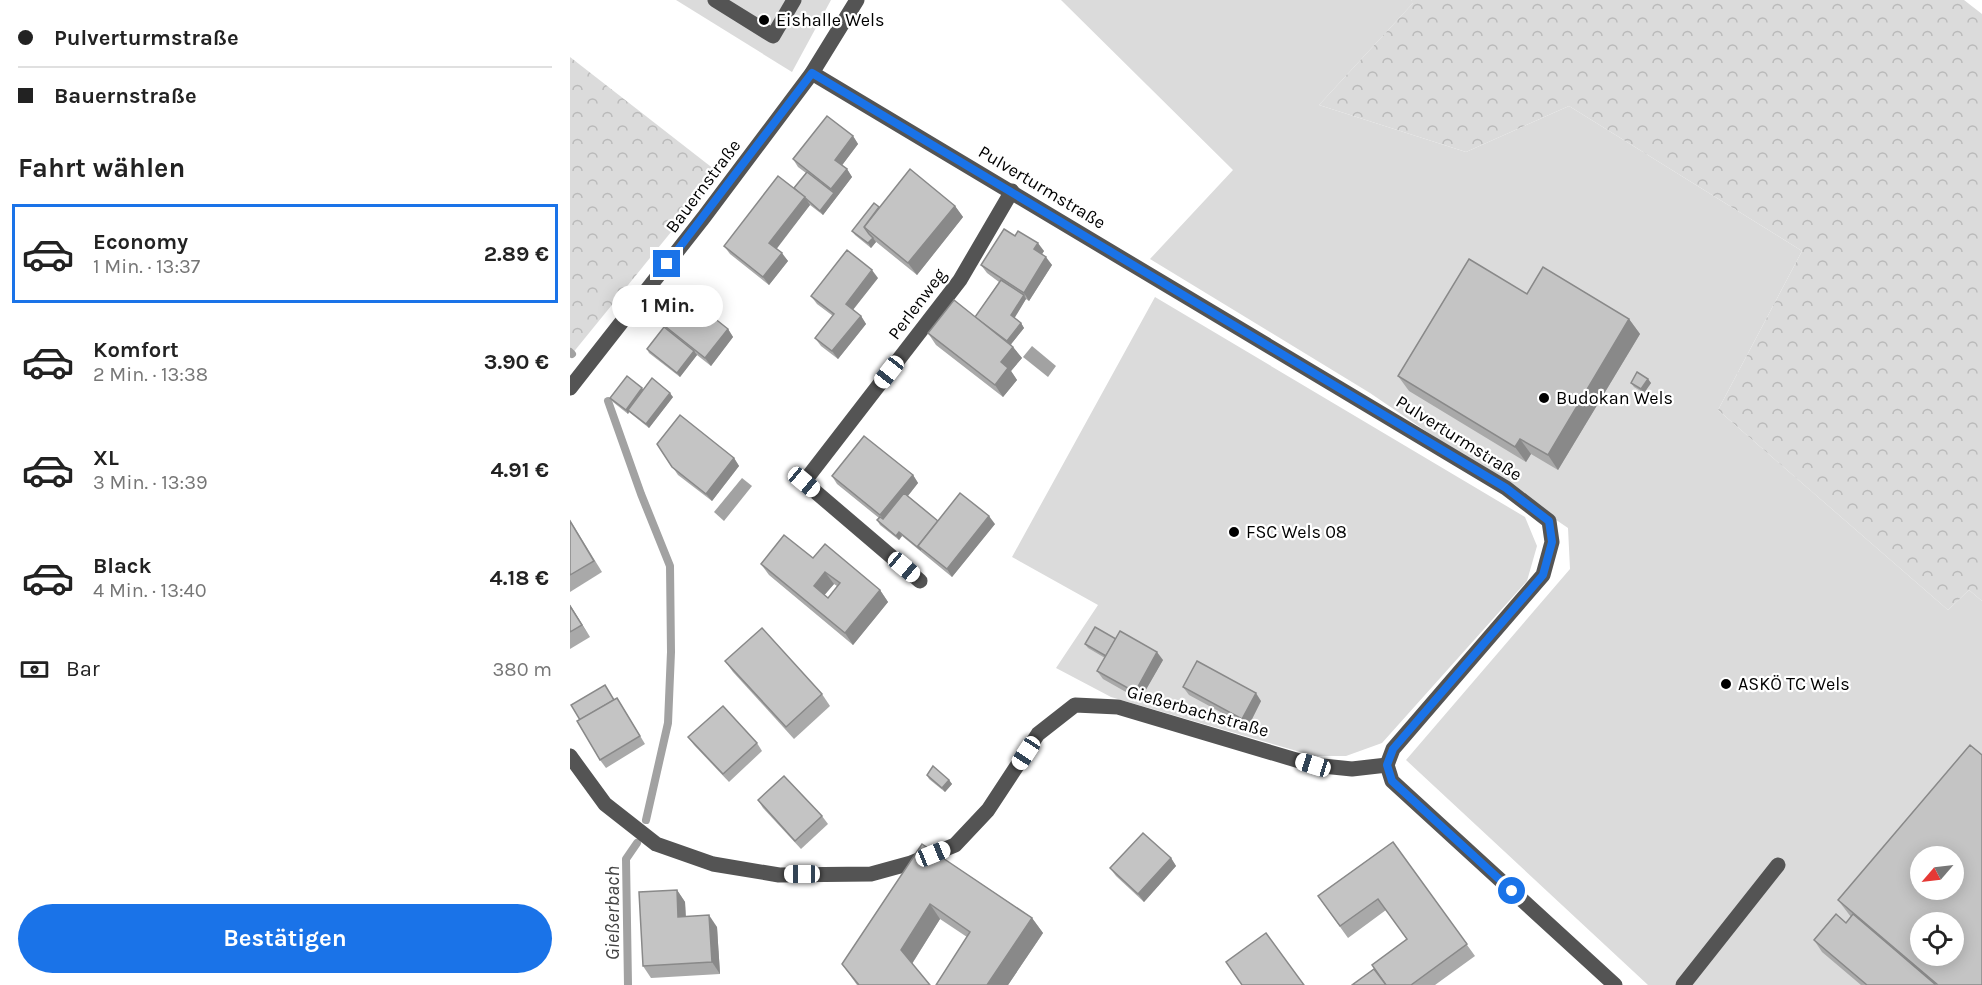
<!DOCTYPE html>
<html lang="de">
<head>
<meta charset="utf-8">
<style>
  :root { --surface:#fff; --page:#f6f6f6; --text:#222; --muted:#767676; --line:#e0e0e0; --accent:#1a73e8 }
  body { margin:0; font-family:Karla,sans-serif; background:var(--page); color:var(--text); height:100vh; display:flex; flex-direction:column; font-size:22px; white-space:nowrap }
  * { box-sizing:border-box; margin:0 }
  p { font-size:20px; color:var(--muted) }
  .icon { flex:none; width:33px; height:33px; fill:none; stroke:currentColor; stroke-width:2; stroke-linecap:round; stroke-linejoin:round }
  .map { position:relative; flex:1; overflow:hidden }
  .panel { display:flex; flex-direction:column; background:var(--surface); width:570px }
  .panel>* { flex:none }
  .hud { display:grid; align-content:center; height:132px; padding:0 18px; background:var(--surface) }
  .needle { width:39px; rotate:242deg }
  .buttons { position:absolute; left:1340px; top:846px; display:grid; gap:12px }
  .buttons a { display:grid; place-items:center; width:54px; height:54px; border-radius:50%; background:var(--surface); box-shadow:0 3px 15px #0003; font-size:30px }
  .end { position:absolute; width:27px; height:27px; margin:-14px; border:8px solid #1a73e8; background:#fff; box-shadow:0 0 0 3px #fff }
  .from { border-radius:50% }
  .bubble { position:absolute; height:42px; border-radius:21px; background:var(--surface); box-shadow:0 3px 15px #0003; font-size:20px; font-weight:700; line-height:42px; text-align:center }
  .car { position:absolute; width:18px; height:36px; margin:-18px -9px; border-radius:8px; box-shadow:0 0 4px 2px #0007; background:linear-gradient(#fff 24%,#345 0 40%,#fff 0 76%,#345 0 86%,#fff 0) }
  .hud b { display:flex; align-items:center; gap:21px; height:57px; font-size:22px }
  .hud b+b { border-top:2px solid var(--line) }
  .hud i { width:15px; height:15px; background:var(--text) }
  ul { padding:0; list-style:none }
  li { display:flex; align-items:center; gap:18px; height:99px; margin:0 12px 9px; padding:0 6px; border:3px solid transparent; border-radius:0px }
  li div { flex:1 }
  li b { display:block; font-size:22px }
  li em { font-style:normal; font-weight:700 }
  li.on { border-color:var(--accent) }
  li>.icon { width:54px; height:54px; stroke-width:1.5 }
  h2 { padding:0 18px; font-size:27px; line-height:72px }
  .pay { display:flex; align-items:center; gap:15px; height:66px; padding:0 18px; font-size:22px }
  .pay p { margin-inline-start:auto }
  .action { display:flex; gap:12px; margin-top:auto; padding:12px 18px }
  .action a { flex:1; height:69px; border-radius:36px; background:var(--accent); color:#fff; font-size:24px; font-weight:700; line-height:69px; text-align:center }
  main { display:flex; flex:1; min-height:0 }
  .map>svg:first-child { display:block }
  .green { fill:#dbdbdb; fill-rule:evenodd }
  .forest { fill:url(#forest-crowns) }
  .water { fill:#a2a2a2 }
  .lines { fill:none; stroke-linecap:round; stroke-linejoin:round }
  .stream { stroke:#a2a2a2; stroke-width:8 }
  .minor { stroke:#545454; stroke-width:15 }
  .wall { fill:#a9a9a9; fill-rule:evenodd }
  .shaded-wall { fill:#898989 }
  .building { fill:#c4c4c4; stroke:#898989; stroke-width:1.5; fill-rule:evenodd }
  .route { stroke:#1a73e8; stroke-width:8 }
  .poi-dot { fill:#000; stroke:#fff; stroke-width:2 }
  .labels { text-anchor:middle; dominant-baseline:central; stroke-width:4.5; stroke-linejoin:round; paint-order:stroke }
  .poi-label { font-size:18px; fill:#000; stroke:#fff; text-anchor:start }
  .street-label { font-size:18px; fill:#000; stroke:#fff }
  .water-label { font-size:20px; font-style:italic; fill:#434343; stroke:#fff }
</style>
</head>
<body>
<main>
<section class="panel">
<div class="hud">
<b><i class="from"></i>Pulverturmstraße</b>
<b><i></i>Bauernstraße</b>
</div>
<h2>Fahrt wählen</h2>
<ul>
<li class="on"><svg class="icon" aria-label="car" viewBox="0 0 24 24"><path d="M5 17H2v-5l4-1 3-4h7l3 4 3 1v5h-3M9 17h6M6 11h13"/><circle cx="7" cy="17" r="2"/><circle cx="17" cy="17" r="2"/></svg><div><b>Economy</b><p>1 Min. · 13:37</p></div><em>2.89 €</em></li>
<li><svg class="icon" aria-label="car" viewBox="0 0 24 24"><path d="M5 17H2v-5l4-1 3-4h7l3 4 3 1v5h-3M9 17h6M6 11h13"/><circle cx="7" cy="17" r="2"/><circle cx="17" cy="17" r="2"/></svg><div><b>Komfort</b><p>2 Min. · 13:38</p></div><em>3.90 €</em></li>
<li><svg class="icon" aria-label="car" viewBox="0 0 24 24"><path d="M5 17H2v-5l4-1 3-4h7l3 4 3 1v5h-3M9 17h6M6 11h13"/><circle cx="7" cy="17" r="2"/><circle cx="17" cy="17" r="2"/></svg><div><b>XL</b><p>3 Min. · 13:39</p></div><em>4.91 €</em></li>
<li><svg class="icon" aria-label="car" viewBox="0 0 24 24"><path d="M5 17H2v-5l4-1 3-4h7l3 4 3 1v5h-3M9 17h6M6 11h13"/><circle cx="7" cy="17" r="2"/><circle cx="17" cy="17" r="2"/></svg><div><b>Black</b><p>4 Min. · 13:40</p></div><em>4.18 €</em></li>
</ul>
<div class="pay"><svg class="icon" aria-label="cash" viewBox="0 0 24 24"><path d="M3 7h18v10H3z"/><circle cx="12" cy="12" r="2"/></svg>Bar<p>380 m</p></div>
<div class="action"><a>Bestätigen</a></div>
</section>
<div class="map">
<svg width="1412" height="985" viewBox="0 0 1412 985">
  <defs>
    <pattern id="forest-crowns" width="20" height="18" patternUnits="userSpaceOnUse" patternTransform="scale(1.5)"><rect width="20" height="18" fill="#dbdbdb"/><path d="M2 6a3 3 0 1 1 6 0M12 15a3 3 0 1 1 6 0" fill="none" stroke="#bababa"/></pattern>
  </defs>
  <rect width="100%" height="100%" fill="#fff"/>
  <g class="green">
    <path d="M 106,0 L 261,0 L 222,72 Z"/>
    <path d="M 491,0 L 841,0 L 844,2 L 749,105 L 896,152 L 999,106 L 1232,251 L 1148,410 L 1378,610 L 1399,590 L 1412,601 L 1412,985 L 1078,985 L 836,760 L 1000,569 L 998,528 L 800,393 L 580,259 L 663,170 ZM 1350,856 L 1383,856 L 1383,890 L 1350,890 ZM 1350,922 L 1383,922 L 1383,956 L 1350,956 Z"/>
    <path d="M 585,297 L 955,517 L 967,546 L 957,581 L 812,743 L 776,756 L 744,756 L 541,697 L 486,668 L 528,605 L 442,557 Z"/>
  </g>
  <g class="forest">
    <path d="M 841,0 L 1394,0 L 1412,14 L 1412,601 L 1399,590 L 1378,610 L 1148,410 L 1232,251 L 999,106 L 896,152 L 749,105 L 843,3 Z"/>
    <path d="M 0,57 L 149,173 L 2,354 L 0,352 Z"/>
  </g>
  <g class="water">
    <path d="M 462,346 L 486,366 L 478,377 L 453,357 Z"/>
    <path d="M 172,478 L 182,486 L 154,521 L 144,512 Z"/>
  </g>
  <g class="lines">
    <g class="stream">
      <path d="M 0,352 L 2,354"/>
      <path d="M 38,401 L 71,494 L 100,566 L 101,652 L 98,723 L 76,820"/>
      <path d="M 58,985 L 56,859 L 67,843"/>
    </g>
    <g class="minor">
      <path d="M 145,0 L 203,36 L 224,0"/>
      <path d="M 242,73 L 936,488 L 979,521 L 982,542 L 973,575 L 823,749 L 817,765 L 822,781 L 1045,985"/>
      <path d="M 0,388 L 134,217 L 242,73 L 287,0"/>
      <path d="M 350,581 L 234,482 L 390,280 L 442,191"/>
      <path d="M 0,756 L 35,804 L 86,844 L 143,864 L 209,875 L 301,874 L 341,863 L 385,845 L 418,810 L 468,734 L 505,705 L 548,707 L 743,765 L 782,769 L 817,765"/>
      <path d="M 1113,985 L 1208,865"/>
    </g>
  </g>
  <g class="wall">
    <path d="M 283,136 L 288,144 L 272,165 L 277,169 L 282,177 L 253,215 L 240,205 L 206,248 L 218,261 L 199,285 L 160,254 L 154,246 L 224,188 L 236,173 L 228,167 L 223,159 Z"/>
    <path d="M 385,206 L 393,217 L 347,275 L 305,241 L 306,242 L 301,248 L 285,235 L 282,231 L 309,207 Z"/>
    <path d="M 445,236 L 474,251 L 472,254 L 482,265 L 459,301 L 456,299 L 444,318 L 451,323 L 454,328 L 441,344 L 443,347 L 452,358 L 441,371 L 447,380 L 433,397 L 366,345 L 358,333 L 405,317 L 429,282 L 417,273 L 411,265 Z"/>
    <path d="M 308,278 L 283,310 L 291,316 L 296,324 L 268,359 L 251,346 L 245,338 L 263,316 L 247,304 L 241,296 Z"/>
    <path d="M 957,294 L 1059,319 L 1070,334 L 988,470 L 961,454 L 956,462 L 839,391 L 828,376 Z"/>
    <path d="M 91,323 L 158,329 L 163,337 L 141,366 L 127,355 L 110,377 L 79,353 L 77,349 L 94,327 Z"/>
    <path d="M 1078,379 L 1081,383 L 1074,393 L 1064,387 L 1061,383 Z"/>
    <path d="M 73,389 L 103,397 L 79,428 L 59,412 L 58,414 L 43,402 L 40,398 Z"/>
    <path d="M 87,444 L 164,458 L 169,466 L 142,501 L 108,475 Z"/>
    <path d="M 343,475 L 348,483 L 338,496 L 368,521 L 425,524 L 382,577 L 332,536 L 329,540 L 310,525 L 307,520 L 309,518 L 267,484 L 262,476 Z"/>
    <path d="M 0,520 L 32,572 L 0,592 Z"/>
    <path d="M 243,558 L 310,590 L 318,602 L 283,645 L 199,575 L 191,564 ZM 264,584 L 267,586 L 258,598 L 254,595 Z"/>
    <path d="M 0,605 L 20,637 L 0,649 Z"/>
    <path d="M 546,639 L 593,660 L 570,700 L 533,679 L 527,671 L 535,658 L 518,648 L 515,644 Z"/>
    <path d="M 155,661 L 252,694 L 260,706 L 224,739 L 163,672 Z"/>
    <path d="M 613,687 L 691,701 L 678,727 L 619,695 Z"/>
    <path d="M 44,700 L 52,706 L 75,744 L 36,768 L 30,760 Z"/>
    <path d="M 118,737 L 187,743 L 192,751 L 159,782 L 124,745 Z"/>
    <path d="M 357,775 L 379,780 L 382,784 L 375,792 L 359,779 Z"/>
    <path d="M 188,800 L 252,816 L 258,824 L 231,849 L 193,808 Z"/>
    <path d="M 823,842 L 905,956 L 865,985 L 782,985 L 804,969 L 837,939 L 816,910 L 778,938 L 748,896 Z"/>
    <path d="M 352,844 L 462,918 L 473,933 L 438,985 L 366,985 L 397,937 L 370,919 L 342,964 L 360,985 L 287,985 L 272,964 Z"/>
    <path d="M 601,858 L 606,866 L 574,902 L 546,876 L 540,868 Z"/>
    <path d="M 107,890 L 115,902 L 116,916 L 147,927 L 150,974 L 81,978 L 73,966 Z"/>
    <path d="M 1268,900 L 1412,985 L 1291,985 L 1252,952 L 1244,940 L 1276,923 L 1281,917 Z"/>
  </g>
  <g class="shaded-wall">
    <path d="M 283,136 L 288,144 L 270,168 L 265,160 Z"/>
    <path d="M 277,169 L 282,177 L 253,215 L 250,211 L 264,193 L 261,189 Z"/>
    <path d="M 235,197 L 240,205 L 205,251 L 199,243 Z"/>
    <path d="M 385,206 L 393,217 L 347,275 L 338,263 Z"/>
    <path d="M 303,238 L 306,242 L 301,248 L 298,243 Z"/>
    <path d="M 468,243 L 474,251 L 470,257 L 464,249 Z"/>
    <path d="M 212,253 L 218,261 L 199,285 L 193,277 Z"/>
    <path d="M 476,257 L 482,265 L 459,301 L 454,293 Z"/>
    <path d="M 302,270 L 308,278 L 281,312 L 276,304 Z"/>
    <path d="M 454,295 L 456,299 L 444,319 L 441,315 Z"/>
    <path d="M 291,316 L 296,324 L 268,359 L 262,351 Z"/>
    <path d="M 1059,319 L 1070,334 L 988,470 L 978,455 Z"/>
    <path d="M 451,323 L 454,328 L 438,348 L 435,344 Z"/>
    <path d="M 158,329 L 163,337 L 141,366 L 135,358 Z"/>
    <path d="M 443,347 L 452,358 L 441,371 L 447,380 L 433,397 L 425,385 L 431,362 Z"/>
    <path d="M 124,351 L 127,355 L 110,377 L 107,373 Z"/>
    <path d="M 1078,379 L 1081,383 L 1074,393 L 1071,389 Z"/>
    <path d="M 72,388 L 75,392 L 58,410 L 59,412 L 58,414 L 56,410 Z"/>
    <path d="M 100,393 L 103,397 L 79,428 L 76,424 Z"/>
    <path d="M 950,439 L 961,454 L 956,462 L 945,447 Z"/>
    <path d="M 164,458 L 169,466 L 142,501 L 136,494 Z"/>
    <path d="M 343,475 L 348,483 L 316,523 L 310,515 Z"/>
    <path d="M 419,516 L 425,524 L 382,577 L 377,569 Z"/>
    <path d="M 329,532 L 332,536 L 329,540 L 326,536 Z"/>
    <path d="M 255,572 L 264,584 L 252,598 L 244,586 Z"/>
    <path d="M 310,590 L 318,602 L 283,645 L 275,633 Z"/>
    <path d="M 0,605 L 20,637 L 12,625 L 0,606 Z"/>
    <path d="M 587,652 L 593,660 L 570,700 L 565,692 Z"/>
    <path d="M 686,693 L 691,701 L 678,727 L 672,719 Z"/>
    <path d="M 379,780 L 382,784 L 375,792 L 372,788 Z"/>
    <path d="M 601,858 L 606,866 L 574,902 L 568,894 Z"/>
    <path d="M 107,890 L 115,902 L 116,928 L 108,917 Z"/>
    <path d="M 360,904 L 370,919 L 341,965 L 331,950 Z"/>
    <path d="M 139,915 L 147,927 L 150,974 L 142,962 Z"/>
    <path d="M 462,918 L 473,933 L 438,985 L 417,985 Z"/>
  </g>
  <g class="building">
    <path d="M 257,116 L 283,136 L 265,160 L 277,169 L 261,189 L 223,159 Z"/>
    <path d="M 340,169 L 385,206 L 338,263 L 294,227 Z"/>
    <path d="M 237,172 L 264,193 L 250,211 L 224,188 Z"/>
    <path d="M 208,176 L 235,197 L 199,243 L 212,253 L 193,277 L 154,246 Z"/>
    <path d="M 304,203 L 309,207 L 294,227 L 299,234 L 303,238 L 298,243 L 282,231 Z"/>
    <path d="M 434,229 L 445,236 L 448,231 L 468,243 L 464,249 L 476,257 L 454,293 L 411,265 Z"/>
    <path d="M 277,250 L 302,270 L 276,304 L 291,316 L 262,351 L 245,338 L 264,314 L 241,296 Z"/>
    <path d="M 899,259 L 957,294 L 973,267 L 1059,319 L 978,455 L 950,439 L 945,447 L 828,376 Z"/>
    <path d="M 431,280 L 454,295 L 441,315 L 451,323 L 437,341 L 405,317 Z"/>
    <path d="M 114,294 L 158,329 L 135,358 L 91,323 Z"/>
    <path d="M 384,300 L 443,347 L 431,362 L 438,368 L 425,385 L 358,333 Z"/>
    <path d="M 94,327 L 124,351 L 107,373 L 77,349 Z"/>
    <path d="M 1067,372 L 1078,379 L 1071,389 L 1061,383 Z"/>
    <path d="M 57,376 L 72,388 L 56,410 L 40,398 Z"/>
    <path d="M 82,378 L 100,393 L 76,424 L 58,410 Z"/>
    <path d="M 110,415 L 164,458 L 136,494 L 102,467 L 87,444 Z"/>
    <path d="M 294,436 L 343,475 L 310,515 L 262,476 Z"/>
    <path d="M 334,493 L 368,521 L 348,546 L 351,550 L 329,532 L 326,536 L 307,520 L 310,517 L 313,519 Z"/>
    <path d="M 390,493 L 419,516 L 377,569 L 348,546 Z"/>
    <path d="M 0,521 L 24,561 L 0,575 Z"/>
    <path d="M 214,535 L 243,558 L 255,544 L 310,590 L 275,633 L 191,564 ZM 255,572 L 270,583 L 258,598 L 244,586 Z"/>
    <path d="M 0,606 L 12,625 L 0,632 Z"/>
    <path d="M 525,627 L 546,639 L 536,656 L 515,644 Z"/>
    <path d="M 192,628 L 252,694 L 216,727 L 155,661 Z"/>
    <path d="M 550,631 L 587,652 L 565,692 L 527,671 Z"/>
    <path d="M 627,661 L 686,693 L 672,719 L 613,687 Z"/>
    <path d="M 35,685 L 44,700 L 10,720 L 1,705 Z"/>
    <path d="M 47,698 L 70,736 L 30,760 L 7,721 Z"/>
    <path d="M 153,706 L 187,743 L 153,774 L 118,737 Z"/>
    <path d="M 1400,745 L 1412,755 L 1412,985 L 1368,985 L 1268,900 ZM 1350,856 L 1383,856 L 1383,890 L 1350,890 ZM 1350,922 L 1383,922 L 1383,956 L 1350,956 Z"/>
    <path d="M 363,766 L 379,780 L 372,788 L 357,775 Z"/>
    <path d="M 214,776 L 252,816 L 225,841 L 188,800 Z"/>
    <path d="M 573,833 L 601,858 L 568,894 L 540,868 Z"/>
    <path d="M 823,842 L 897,944 L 841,985 L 816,985 L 802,965 L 837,939 L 808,899 L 770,926 L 748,896 Z"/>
    <path d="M 352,844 L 462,918 L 417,985 L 366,985 L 400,932 L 360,904 L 331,950 L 360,985 L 289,985 L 272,964 Z"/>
    <path d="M 107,890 L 108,917 L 139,915 L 142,962 L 73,966 L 69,892 Z"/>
    <path d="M 1266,914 L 1276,923 L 1283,914 L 1366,985 L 1297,985 L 1244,940 Z"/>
    <path d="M 696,933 L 734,985 L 672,985 L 656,962 Z"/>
    <path d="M 804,969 L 816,985 L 782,985 Z"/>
  </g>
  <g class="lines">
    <path class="route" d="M 97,264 L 242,73 L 936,488 L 979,521 L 982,542 L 973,575 L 823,749 L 817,765 L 822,781 L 942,891"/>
  </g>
  <g class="poi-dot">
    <circle cx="194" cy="20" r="6"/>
    <circle cx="974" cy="398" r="6"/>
    <circle cx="664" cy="532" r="6"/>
    <circle cx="1156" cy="684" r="6"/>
  </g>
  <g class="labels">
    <g class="poi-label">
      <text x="206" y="20">Eishalle Wels</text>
      <text x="986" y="398">Budokan Wels</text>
      <text x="676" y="532">FSC Wels 08</text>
      <text x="1168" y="684">ASKÖ TC Wels</text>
    </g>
    <g class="street-label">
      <text transform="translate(133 186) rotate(-53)">Bauernstraße</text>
      <text transform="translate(472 187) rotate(31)">Pulverturmstraße</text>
      <text transform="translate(347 304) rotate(-53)">Perlenweg</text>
      <text transform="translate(889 438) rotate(32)">Pulverturmstraße</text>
      <text transform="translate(628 711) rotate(16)">Gießerbachstraße</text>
    </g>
    <g class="water-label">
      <text transform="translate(42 913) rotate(-90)">Gießerbach</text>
    </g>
  </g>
</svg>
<div class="buttons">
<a><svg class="needle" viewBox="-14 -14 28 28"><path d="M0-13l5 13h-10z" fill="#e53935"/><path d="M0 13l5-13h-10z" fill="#767676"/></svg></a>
<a><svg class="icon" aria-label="locate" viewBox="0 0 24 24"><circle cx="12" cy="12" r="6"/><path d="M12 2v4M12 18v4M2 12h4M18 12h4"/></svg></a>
</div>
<i class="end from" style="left:942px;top:891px"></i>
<i class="end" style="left:97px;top:264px"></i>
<div class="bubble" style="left:42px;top:285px;width:111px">1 Min.</div>
<i class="car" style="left:319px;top:372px;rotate:218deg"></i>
<i class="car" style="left:234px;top:482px;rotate:130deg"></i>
<i class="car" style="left:334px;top:567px;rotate:130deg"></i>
<i class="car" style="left:456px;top:753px;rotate:213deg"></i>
<i class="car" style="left:743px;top:765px;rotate:287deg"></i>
<i class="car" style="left:363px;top:854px;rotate:68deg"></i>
<i class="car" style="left:232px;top:874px;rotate:270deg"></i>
</div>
</main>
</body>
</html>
